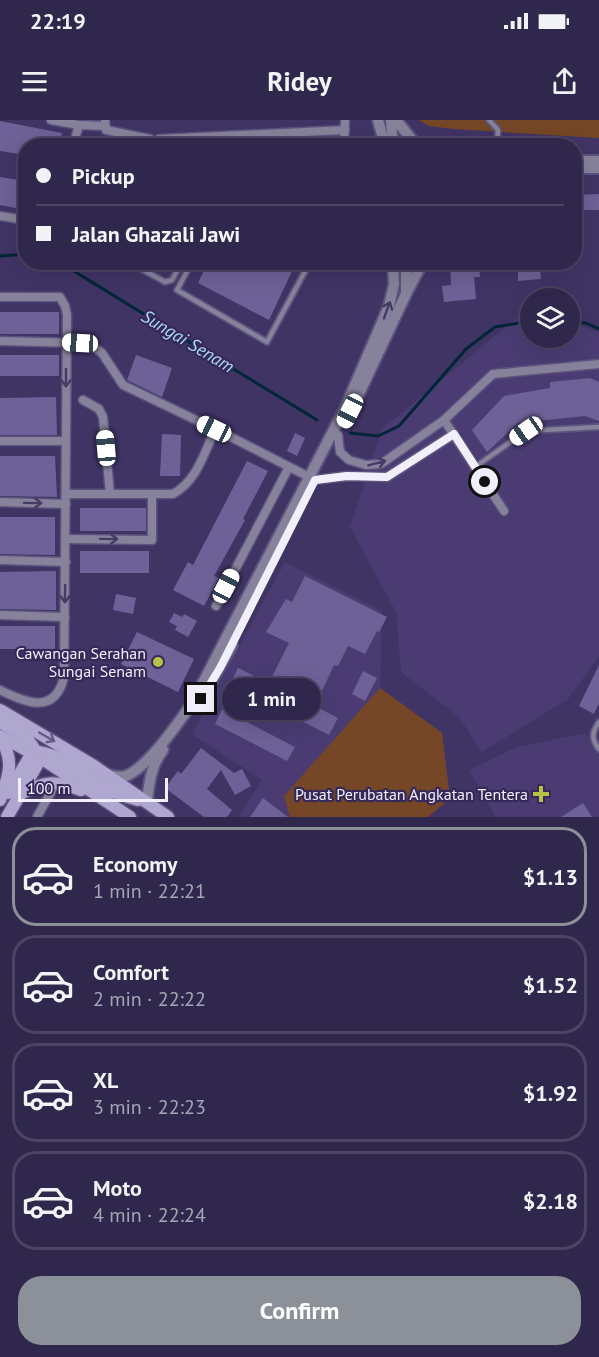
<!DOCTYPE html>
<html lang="en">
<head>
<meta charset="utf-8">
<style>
  :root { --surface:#30274c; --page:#3c3356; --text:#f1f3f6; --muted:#a8a5b5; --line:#4b4464; --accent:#8c9099 }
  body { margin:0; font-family:"PT Sans",sans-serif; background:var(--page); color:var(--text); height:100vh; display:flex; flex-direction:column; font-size:22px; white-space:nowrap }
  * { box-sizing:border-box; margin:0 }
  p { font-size:20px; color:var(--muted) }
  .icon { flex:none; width:33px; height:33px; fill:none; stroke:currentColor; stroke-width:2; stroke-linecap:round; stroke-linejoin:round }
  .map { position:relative; height:697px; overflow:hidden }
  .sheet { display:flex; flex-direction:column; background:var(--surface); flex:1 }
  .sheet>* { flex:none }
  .banner { position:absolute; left:18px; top:18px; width:564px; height:132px; border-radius:24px; box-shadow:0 6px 24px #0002,0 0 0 2px var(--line); display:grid; align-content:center; height:132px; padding:0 18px; background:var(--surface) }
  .buttons { position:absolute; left:520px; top:168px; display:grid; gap:12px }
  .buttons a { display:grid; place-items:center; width:60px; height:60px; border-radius:50%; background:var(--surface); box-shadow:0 6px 24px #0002,0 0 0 2px var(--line); font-size:30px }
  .scale { position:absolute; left:18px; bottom:15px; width:150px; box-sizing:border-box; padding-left:6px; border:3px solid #f1effb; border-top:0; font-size:16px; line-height:21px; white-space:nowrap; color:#f1effb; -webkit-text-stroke:4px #362959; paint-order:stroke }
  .end { position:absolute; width:27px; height:27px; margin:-14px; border:8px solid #f1effb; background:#111; box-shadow:0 0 0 3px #111 }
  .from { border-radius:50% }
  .bubble { position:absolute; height:42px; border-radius:21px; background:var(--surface); box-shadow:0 6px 24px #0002,0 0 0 2px var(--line); font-size:20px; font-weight:600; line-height:42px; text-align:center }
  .car { position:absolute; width:18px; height:36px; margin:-18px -9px; border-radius:8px; box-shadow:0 0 4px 2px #0007; background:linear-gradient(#fff 24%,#345 0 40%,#fff 0 76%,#345 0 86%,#fff 0) }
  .banner b { display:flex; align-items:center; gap:21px; height:57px; font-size:22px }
  .banner b+b { border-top:2px solid var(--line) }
  .banner i { width:15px; height:15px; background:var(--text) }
  ul { padding:10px 0 0; list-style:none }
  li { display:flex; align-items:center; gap:18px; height:99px; margin:0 12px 9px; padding:0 6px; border:3px solid var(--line); border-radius:24px }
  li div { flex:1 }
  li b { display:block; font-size:22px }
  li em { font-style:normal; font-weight:600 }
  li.on { border-color:var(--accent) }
  li>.icon { width:54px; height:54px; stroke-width:1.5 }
  .action { display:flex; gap:12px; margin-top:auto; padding:12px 18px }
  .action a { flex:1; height:69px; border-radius:24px; background:var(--accent); color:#fff; font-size:24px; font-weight:600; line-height:69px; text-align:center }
  .status { display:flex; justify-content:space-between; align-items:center; height:42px; padding:0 30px; background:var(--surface); direction:ltr }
  .status svg { height:16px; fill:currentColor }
  header { display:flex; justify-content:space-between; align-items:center; height:78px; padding:0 18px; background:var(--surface); font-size:27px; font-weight:600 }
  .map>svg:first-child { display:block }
  .built { fill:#4a3c73 }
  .green { fill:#764726 }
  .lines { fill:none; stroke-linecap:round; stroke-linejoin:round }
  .stream { stroke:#012637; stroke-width:3 }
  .building { fill:#6d6197 }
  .service-casing { stroke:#5c527d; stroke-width:8 }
  .minor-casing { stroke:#5c527d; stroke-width:11 }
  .tertiary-casing { stroke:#5c527d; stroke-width:14 }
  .secondary-casing { stroke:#5c527d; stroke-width:15 }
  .service { stroke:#86829b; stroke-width:4.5 }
  .minor { stroke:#86829b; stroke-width:8 }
  .tertiary { stroke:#86829b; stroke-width:10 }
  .secondary { stroke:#afa7cf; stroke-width:12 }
  .oneway { stroke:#463b66 }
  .oneway2 { stroke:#665b88 }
  .route { stroke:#f1effb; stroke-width:8 }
  .poi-dot { fill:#b7c148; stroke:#362959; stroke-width:2 }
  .labels { text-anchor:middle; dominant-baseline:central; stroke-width:4.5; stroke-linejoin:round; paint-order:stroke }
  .poi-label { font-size:16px; fill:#f1effb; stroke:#362959; text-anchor:end }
  .water-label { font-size:18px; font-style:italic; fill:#a9d9f5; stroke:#362959 }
</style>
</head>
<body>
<div class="status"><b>22:19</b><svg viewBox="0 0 49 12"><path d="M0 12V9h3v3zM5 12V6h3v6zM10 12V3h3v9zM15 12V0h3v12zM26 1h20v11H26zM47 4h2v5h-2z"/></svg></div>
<header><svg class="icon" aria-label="menu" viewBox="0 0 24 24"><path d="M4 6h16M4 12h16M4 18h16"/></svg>Ridey<svg class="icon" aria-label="share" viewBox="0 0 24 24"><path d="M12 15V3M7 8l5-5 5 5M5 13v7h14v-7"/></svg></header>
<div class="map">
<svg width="599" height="697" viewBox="0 0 599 697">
  <rect width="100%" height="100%" fill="#403465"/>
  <g class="built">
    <path d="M 530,187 L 531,218 L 570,218 L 570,202 L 599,212 L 599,536 L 568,579 L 482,632 L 459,597 L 401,552 L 396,492 L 350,407 L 382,309 Z"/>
    <path d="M 285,442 L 382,491 L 380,568 L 442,613 L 450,678 L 428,697 L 239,697 L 262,660 L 192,614 Z"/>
    <path d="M 585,613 L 599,634 L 599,697 L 496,697 L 469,650 L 517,627 Z"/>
  </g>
  <g class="green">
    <path d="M 419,0 L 599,0 L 599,18 L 453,9 L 429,6 Z"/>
    <path d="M 380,568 L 442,613 L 450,678 L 428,697 L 290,697 L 284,676 Z"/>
  </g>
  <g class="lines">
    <g class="stream">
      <path d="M 0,136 L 26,134"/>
      <path d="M 59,142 L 317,300"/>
      <path d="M 570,202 L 586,203 L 599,209"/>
      <path d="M 350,313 L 378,316 L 399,306 L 466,229 L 495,207 L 531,201"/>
    </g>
  </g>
  <g class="building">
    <path d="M 0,1 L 62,13 L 59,26 L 26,26 L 26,35 L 0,31 Z"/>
    <path d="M 0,57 L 26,61 L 26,90 L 0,85 Z"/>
    <path d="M 599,74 L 599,90 L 574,90 L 574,75 Z"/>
    <path d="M 208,142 L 285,142 L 294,147 L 269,200 L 198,163 Z"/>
    <path d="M 450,142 L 479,142 L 480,157 L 474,157 L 476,179 L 444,182 L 442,166 L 451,165 Z"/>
    <path d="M 540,148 L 541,159 L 518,161 L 518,149 Z"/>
    <rect x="0" y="192" width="59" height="22"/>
    <rect x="0" y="235" width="59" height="21"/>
    <path d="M 136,235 L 172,248 L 162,277 L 127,260 Z"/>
    <path d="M 590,258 L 599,262 L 599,301 L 585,296 L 518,303 L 487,332 L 472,310 L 504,276 L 550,268 L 550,262 Z"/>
    <path d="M 56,277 L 57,315 L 0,315 L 0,278 Z"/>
    <path d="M 295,313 L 305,318 L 297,336 L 287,331 Z"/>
    <path d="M 162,314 L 181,315 L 180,356 L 160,356 Z"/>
    <path d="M 0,336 L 55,336 L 57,377 L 0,376 Z"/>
    <path d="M 247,341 L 268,351 L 243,399 L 245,400 L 214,456 L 219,458 L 204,486 L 173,470 L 188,442 L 193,445 Z"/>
    <rect x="80" y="388" width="66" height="23"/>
    <path d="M 0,397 L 55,397 L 55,435 L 0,434 Z"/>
    <rect x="80" y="431" width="69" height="22"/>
    <path d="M 56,451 L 56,490 L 0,489 L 0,452 Z"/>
    <path d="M 305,456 L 387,497 L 379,512 L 377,511 L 365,534 L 348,526 L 338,546 L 334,545 L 315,586 L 338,598 L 329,615 L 230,565 L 238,548 L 269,563 L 289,523 L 266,512 L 286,479 L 292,482 Z"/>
    <path d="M 116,474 L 136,478 L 133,494 L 113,490 Z"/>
    <path d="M 174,493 L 182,497 L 184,494 L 197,501 L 188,517 L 175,510 L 177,506 L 169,502 Z"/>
    <rect x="0" y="506" width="55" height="23"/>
    <path d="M 137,512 L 194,539 L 178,572 L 121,544 Z"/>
    <path d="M 599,545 L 599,583 L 594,594 L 579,586 Z"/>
    <path d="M 363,551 L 377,558 L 365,581 L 352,574 Z"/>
    <path d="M 222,589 L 295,627 L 287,641 L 215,604 Z"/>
    <path d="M 201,628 L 234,653 L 242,649 L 251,666 L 235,675 L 221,650 L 207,669 L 232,690 L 227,697 L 204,697 L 165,668 L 178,651 L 181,654 Z"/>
    <path d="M 263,678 L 288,697 L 250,697 Z"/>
    <path d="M 583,683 L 592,697 L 561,697 Z"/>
  </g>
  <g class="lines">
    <defs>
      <g id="service">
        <path d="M 489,0 L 498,10 L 497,26"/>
        <path d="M 120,26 L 123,14"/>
        <path d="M 129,142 L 165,162 L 172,160 L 182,142"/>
        <path d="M 192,142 L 177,170 L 267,222 L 310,142"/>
        <path d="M 475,347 L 526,311 L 599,307"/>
        <path d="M 599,602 C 592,612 591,619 599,629"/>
      </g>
      <g id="minor">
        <path d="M 51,0 L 79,5 L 105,6"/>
        <path d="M 105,0 L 106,10 L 150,19"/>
        <path d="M 159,19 L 345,10"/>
        <path d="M 73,26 L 79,5"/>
        <path d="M 344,26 L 345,0"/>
        <path d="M 0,96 L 26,100"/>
        <path d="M 0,177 L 60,177 L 65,186 L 67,195 L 64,557 C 55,595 26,583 0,570"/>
        <path d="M 0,221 L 80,223 L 95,228 L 102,233 L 123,265 L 223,313 L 315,360 L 347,356 L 387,357 L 454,314"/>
        <path d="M 83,280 L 99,289 L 103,297 L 110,374"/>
        <path d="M 444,300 L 504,391"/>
        <path d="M 338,315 L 340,332 L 349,340 L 366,345 L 381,344 L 444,300 L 493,254 L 599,244"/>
        <path d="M 0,321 L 66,321"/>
        <path d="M 67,374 L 173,374 C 197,361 204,333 215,310"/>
        <path d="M 0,382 L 66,384"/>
        <path d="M 66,419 L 152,420 L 152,374"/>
        <path d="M 0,440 L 66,442"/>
        <path d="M 216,486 L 289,347"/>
        <path d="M 0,495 L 65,497"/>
        <path d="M 37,697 L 56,663"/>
      </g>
      <g id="tertiary">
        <path d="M 378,0 L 385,26"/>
        <path d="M 391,0 L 393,26"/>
        <path d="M 396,0 L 413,21 L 420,26"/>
        <path d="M 574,41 L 599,41"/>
        <path d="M 574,48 L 599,48"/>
        <path d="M 407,172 L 423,142"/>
        <path d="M 357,278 L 406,174 L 406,142"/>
        <path d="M 210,564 L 232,525"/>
        <path d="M 108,655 C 114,656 120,658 126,656 C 149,646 179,602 193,582 L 345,288 L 389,186 L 394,164 L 393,142"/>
        <path d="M 147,682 C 149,663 151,645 163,630"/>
      </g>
      <g id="secondary">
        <path d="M 0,590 L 94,646 L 168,697"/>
        <path d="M 0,602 L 26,617 L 40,637"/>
        <path d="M 0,616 L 41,638 L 130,697"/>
        <path d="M 0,617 C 15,641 9,655 0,680"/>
        <path d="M 39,632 C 65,636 88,658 111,671 C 119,675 129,677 138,680"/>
        <path d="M 8,673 L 32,633"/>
        <path d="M 20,674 C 45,661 54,660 81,670"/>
        <path d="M 7,697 L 41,638"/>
      </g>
    </defs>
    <use href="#service" class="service-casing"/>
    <use href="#minor" class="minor-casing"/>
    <use href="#tertiary" class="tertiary-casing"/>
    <use href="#secondary" class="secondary-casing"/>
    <use href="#service" class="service"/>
    <use href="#minor" class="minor"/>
    <use href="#tertiary" class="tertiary"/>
    <use href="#secondary" class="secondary"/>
  </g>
  <defs><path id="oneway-shaft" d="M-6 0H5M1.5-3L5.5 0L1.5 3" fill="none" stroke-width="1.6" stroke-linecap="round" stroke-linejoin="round" transform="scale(1.5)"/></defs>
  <g class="oneway">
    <use href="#oneway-shaft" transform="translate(387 190) rotate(-70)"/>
    <use href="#oneway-shaft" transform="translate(66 258) rotate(90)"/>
    <use href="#oneway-shaft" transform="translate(377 343) rotate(-15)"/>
    <use href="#oneway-shaft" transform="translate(33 383) rotate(1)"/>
    <use href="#oneway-shaft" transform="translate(109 419) rotate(1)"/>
    <use href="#oneway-shaft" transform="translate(65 474) rotate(91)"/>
  </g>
  <use class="oneway2" href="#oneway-shaft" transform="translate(47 617) rotate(30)"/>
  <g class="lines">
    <path class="route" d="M 201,579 L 220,548 L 315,360 L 347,356 L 387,357 L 454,314 L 485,362"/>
  </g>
  <g class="poi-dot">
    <circle cx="158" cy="542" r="6"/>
    <path d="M538 665h6v6h6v6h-6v6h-6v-6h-6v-6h6z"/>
  </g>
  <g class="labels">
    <g class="poi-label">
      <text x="146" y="533">Cawangan Serahan<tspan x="146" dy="18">Sungai Senam</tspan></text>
      <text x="528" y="674">Pusat Perubatan Angkatan Tentera</text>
    </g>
    <g class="water-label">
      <text transform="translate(188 221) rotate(31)">Sungai Senam</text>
    </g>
  </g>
</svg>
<div class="buttons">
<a><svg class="icon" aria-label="layers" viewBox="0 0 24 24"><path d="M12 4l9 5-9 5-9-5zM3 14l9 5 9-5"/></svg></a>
</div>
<div class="scale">100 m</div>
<i class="end from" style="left:485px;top:362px"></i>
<i class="end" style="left:201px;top:579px"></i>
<div class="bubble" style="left:222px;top:558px;width:99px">1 min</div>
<i class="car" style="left:80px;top:223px;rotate:273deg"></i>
<i class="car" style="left:350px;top:291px;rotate:207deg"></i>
<i class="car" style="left:214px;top:309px;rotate:295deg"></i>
<i class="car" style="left:526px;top:311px;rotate:235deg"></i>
<i class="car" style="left:106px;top:328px;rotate:355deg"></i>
<i class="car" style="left:226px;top:466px;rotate:28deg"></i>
<div class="banner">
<b><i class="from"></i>Pickup</b>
<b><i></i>Jalan Ghazali Jawi</b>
</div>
</div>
<section class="sheet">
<ul>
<li class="on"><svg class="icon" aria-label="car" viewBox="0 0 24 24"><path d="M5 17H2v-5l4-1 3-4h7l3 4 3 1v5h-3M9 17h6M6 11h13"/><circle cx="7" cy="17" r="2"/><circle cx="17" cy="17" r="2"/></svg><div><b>Economy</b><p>1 min · 22:21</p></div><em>$1.13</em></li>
<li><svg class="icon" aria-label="car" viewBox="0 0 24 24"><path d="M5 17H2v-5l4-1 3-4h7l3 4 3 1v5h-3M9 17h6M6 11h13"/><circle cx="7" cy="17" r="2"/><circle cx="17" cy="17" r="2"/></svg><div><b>Comfort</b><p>2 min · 22:22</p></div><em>$1.52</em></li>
<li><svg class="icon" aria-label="car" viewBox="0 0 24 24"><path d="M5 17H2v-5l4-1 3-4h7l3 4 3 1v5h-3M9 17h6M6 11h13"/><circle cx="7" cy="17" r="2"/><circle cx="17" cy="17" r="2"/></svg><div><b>XL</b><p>3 min · 22:23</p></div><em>$1.92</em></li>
<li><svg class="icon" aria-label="car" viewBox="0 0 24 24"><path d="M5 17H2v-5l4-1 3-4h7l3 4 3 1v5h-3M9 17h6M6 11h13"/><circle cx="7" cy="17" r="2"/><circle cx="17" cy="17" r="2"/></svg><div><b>Moto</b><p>4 min · 22:24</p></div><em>$2.18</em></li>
</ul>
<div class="action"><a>Confirm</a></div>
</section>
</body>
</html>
